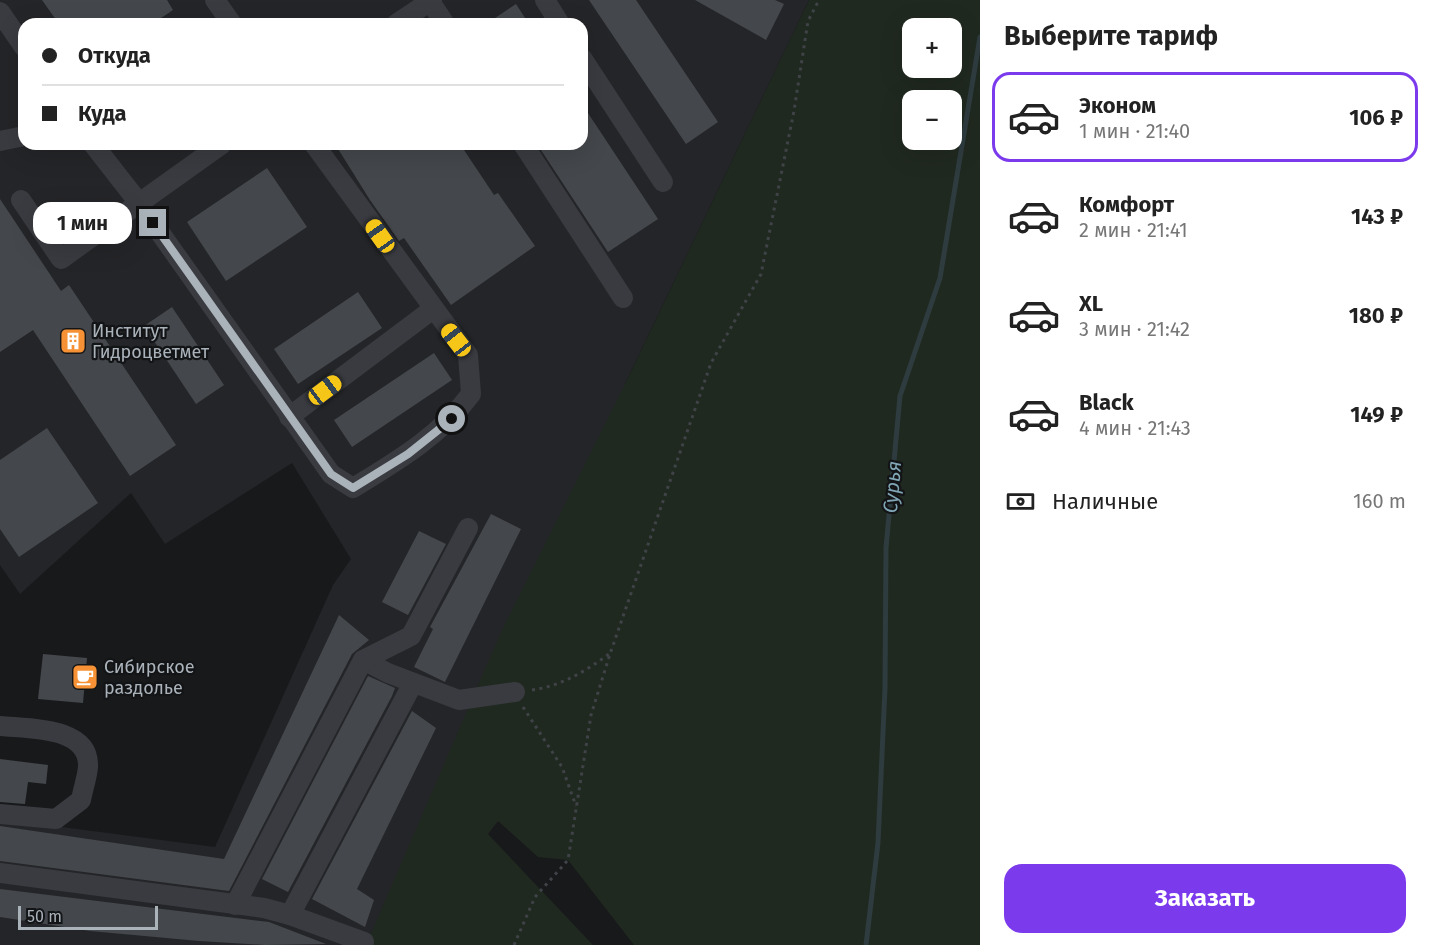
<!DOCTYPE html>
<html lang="ru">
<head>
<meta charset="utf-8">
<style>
  :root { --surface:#fff; --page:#f6f6f6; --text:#222; --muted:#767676; --line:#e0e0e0; --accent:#7c3aed }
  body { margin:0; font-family:"Fira Sans",sans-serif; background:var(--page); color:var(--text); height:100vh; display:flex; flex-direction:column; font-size:22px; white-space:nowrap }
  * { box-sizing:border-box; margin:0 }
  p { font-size:20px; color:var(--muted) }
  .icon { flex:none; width:33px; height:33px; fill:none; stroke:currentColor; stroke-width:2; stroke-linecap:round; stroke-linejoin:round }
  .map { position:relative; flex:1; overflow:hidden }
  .details { display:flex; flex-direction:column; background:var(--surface); width:450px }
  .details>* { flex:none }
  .top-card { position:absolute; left:18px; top:18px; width:570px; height:132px; border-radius:18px; box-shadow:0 6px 24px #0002; display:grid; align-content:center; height:132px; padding:0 24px; background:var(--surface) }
  .controls { position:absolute; left:902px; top:18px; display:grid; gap:12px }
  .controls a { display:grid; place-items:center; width:60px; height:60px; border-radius:12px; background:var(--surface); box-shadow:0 6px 24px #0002; font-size:30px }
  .scale { position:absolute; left:18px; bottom:15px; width:140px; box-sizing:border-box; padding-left:6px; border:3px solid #aab2ba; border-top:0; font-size:16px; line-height:21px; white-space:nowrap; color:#aab2ba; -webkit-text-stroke:4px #131416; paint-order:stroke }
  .end { position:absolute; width:27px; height:27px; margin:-14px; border:8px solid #aab2ba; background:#111; box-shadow:0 0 0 3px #111 }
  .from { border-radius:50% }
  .bubble { position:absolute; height:42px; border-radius:18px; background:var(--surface); box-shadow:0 6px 24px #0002; font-size:20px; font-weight:700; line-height:42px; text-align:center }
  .car { position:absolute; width:18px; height:36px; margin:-18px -9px; border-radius:8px; box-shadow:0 0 4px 2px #0007; background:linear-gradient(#f5c518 24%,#345 0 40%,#f5c518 0 76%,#345 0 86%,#f5c518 0) }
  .top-card b { display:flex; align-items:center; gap:21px; height:57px; font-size:22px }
  .top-card b+b { border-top:2px solid var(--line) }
  .top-card i { width:15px; height:15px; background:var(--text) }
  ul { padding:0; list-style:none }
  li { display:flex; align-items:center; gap:18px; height:90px; margin:0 12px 9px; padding:0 12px; border:3px solid transparent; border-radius:18px }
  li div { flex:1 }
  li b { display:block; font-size:22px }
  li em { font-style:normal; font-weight:700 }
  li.on { border-color:var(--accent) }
  li>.icon { width:54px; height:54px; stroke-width:1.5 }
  h2 { padding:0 24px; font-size:27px; line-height:72px }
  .pay { display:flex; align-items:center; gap:15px; height:66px; padding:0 24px; font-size:22px }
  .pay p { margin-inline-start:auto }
  .primary-button { display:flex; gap:12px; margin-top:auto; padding:12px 24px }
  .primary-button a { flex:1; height:69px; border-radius:18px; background:var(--accent); color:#fff; font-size:24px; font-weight:700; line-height:69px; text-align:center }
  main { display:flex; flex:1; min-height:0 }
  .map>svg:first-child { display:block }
  .built { fill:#242528; fill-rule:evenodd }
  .green { fill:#202920; fill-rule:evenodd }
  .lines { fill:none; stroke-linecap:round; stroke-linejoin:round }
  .stream { stroke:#2e3b3f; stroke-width:5 }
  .building { fill:#44474b }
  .path { stroke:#3f4347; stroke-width:3; stroke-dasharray:3 4.5; stroke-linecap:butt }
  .minor { stroke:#393b40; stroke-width:20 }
  .route { stroke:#aab2ba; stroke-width:8 }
  .labels { text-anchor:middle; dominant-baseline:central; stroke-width:4.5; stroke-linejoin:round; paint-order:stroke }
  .poi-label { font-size:18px; fill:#aab2ba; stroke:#131416; text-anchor:start }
  .water-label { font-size:20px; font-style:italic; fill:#81a7b6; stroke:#131416 }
</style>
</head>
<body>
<main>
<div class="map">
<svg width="980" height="945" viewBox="0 0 980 945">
  <rect width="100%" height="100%" fill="#18191b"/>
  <path class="built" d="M 0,0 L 809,0 L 628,378 L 366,945 L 0,945 L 0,819 L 215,847 L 333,585 L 351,559 L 292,463 L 165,544 L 131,493 L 20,594 L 0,565 ZM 24,24 L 582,24 L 582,144 L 24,144 Z"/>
  <path class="green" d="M 809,0 L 980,0 L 980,945 L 634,945 L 568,860 L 538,857 L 498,821 L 488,834 L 593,945 L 366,945 L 502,630 L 628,378 ZM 912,28 L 951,28 L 951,68 L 912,68 ZM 912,100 L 951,100 L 951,140 L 912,140 Z"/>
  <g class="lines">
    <path class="stream" d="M 866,945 L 878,843 L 885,688 L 886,548 L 900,396 L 940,278 L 980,37"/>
  </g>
  <g class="building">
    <path d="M 42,0 L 167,0 L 173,10 L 152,24 L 59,24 Z"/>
    <path d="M 589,0 L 636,0 L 718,122 L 686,144 Z"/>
    <path d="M 695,0 L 775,0 L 784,4 L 766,40 Z"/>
    <path d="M 516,4 L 529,24 L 486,24 Z"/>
    <path d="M 582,104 L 658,219 L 608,252 L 537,144 L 582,144 Z"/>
    <path d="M 335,144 L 460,144 L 494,195 L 498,193 L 535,246 L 451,305 L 404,238 L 399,241 L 370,200 Z"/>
    <path d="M 267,168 L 307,227 L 226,281 L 187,222 Z"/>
    <path d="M 0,199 L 61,291 L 69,285 L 176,445 L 130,476 L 33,330 L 0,352 Z"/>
    <path d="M 358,292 L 382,328 L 298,384 L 274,349 Z"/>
    <path d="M 172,307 L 224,385 L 196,404 L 144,326 Z"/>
    <path d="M 434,353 L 452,380 L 352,447 L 334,420 Z"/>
    <path d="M 47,428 L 98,503 L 19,557 L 0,529 L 0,460 Z"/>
    <path d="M 491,514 L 521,529 L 445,682 L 414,667 L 433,629 L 430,627 Z"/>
    <path d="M 419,531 L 446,544 L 408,615 L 382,602 Z"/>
    <path d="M 339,615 L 369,640 L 352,654 L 229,891 L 0,861 L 0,826 L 224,859 Z"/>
    <path d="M 43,654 L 87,658 L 83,703 L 38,699 Z"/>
    <path d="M 368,676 L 395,688 L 392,696 L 288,892 L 262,879 Z"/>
    <path d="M 412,711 L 436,728 L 357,889 L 374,900 L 365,927 L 312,899 Z"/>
    <path d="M 0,759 L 48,765 L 46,784 L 28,782 L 25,804 L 0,802 Z"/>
    <path d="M 0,889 L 269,922 L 326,944 L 265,945 L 199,941 L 90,931 L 0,917 Z"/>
  </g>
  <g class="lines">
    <g class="path">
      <path d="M 532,690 C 561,686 586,671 609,654"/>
      <path d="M 523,707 L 562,767 L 576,806"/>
      <path d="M 514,945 L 535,897 L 568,860 L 591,715 L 610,654 L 711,363 L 761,274 L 794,111 L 808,21 L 819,0"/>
    </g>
    <g class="minor">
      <path d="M 215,0 L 232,24"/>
      <path d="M 429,0 L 445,24"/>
      <path d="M 545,0 L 560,24"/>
      <path d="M 0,12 L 24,47"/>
      <path d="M 396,24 L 432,0"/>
      <path d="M 582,58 L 663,182"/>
      <path d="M 0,141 L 24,136"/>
      <path d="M 93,144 L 139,203 L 331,474 L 353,488 C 397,461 440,436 471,394 L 468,355 L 314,144"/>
      <path d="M 523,144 L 623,298"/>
      <path d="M 21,200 L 61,259 L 222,144"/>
      <path d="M 289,417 L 433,309"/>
      <path d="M 363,660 L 388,673 L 459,700 L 515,692"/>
      <path d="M 0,726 C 28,729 90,726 88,767 C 87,778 83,789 81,800 L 56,819 L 0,814"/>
      <path d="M 0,873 L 264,908 L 290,915 L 413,683"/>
      <path d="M 235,905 L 363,660 L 411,636 L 468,528"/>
      <path d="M 290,915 L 364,942"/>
    </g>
  </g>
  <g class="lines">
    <path class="route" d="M 153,223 L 331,474 L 353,488 L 408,454 L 452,419"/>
  </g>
  <defs>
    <symbol id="building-square" viewBox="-11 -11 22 22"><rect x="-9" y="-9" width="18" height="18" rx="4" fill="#f69235" stroke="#131416"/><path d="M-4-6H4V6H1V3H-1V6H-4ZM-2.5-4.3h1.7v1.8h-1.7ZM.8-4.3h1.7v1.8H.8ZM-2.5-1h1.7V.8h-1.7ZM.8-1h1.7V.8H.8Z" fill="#fff"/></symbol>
    <symbol id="cafe-square" viewBox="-11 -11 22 22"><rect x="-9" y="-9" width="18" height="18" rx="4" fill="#f69235" stroke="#131416"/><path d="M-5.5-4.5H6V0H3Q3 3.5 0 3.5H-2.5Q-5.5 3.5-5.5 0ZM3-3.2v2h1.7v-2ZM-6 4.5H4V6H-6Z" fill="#fff"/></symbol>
  </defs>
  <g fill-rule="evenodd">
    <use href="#building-square" x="58" y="326" width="30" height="30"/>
    <use href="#cafe-square" x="70" y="662" width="30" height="30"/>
  </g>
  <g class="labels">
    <g class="poi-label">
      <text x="92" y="331">Институт<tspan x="92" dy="21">Гидроцветмет</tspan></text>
      <text x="104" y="667">Сибирское<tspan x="104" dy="21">раздолье</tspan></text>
    </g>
    <g class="water-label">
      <text transform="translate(892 487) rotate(-85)">Сурья</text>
    </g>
  </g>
</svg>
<div class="controls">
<a>+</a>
<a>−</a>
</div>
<div class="scale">50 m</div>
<i class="end from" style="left:452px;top:419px"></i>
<i class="end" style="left:153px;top:223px"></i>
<div class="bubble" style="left:33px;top:202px;width:99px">1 мин</div>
<i class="car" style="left:380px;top:236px;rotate:325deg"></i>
<i class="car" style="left:456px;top:340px;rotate:322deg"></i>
<i class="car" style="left:325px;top:390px;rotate:53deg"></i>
<div class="top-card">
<b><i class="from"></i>Откуда</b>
<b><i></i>Куда</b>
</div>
</div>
<section class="details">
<h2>Выберите тариф</h2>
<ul>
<li class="on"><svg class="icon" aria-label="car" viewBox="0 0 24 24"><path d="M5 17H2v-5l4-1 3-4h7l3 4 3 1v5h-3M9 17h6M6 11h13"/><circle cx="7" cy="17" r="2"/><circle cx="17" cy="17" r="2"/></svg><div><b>Эконом</b><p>1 мин · 21:40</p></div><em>106 ₽</em></li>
<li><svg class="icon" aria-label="car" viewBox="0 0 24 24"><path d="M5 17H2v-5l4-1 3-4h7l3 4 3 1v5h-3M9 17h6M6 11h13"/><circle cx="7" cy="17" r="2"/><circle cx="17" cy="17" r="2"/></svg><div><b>Комфорт</b><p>2 мин · 21:41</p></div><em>143 ₽</em></li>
<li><svg class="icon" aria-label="car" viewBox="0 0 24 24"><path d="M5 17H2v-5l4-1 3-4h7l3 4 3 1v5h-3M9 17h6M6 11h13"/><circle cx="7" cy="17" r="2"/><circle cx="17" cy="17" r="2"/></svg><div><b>XL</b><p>3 мин · 21:42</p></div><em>180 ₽</em></li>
<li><svg class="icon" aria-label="car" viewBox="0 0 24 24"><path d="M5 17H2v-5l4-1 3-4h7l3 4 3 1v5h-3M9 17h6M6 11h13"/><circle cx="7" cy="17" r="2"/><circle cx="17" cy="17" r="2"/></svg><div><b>Black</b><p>4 мин · 21:43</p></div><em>149 ₽</em></li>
</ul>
<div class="pay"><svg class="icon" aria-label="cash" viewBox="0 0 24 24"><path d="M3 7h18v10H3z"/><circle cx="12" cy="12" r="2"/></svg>Наличные<p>160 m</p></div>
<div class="primary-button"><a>Заказать</a></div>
</section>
</main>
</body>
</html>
